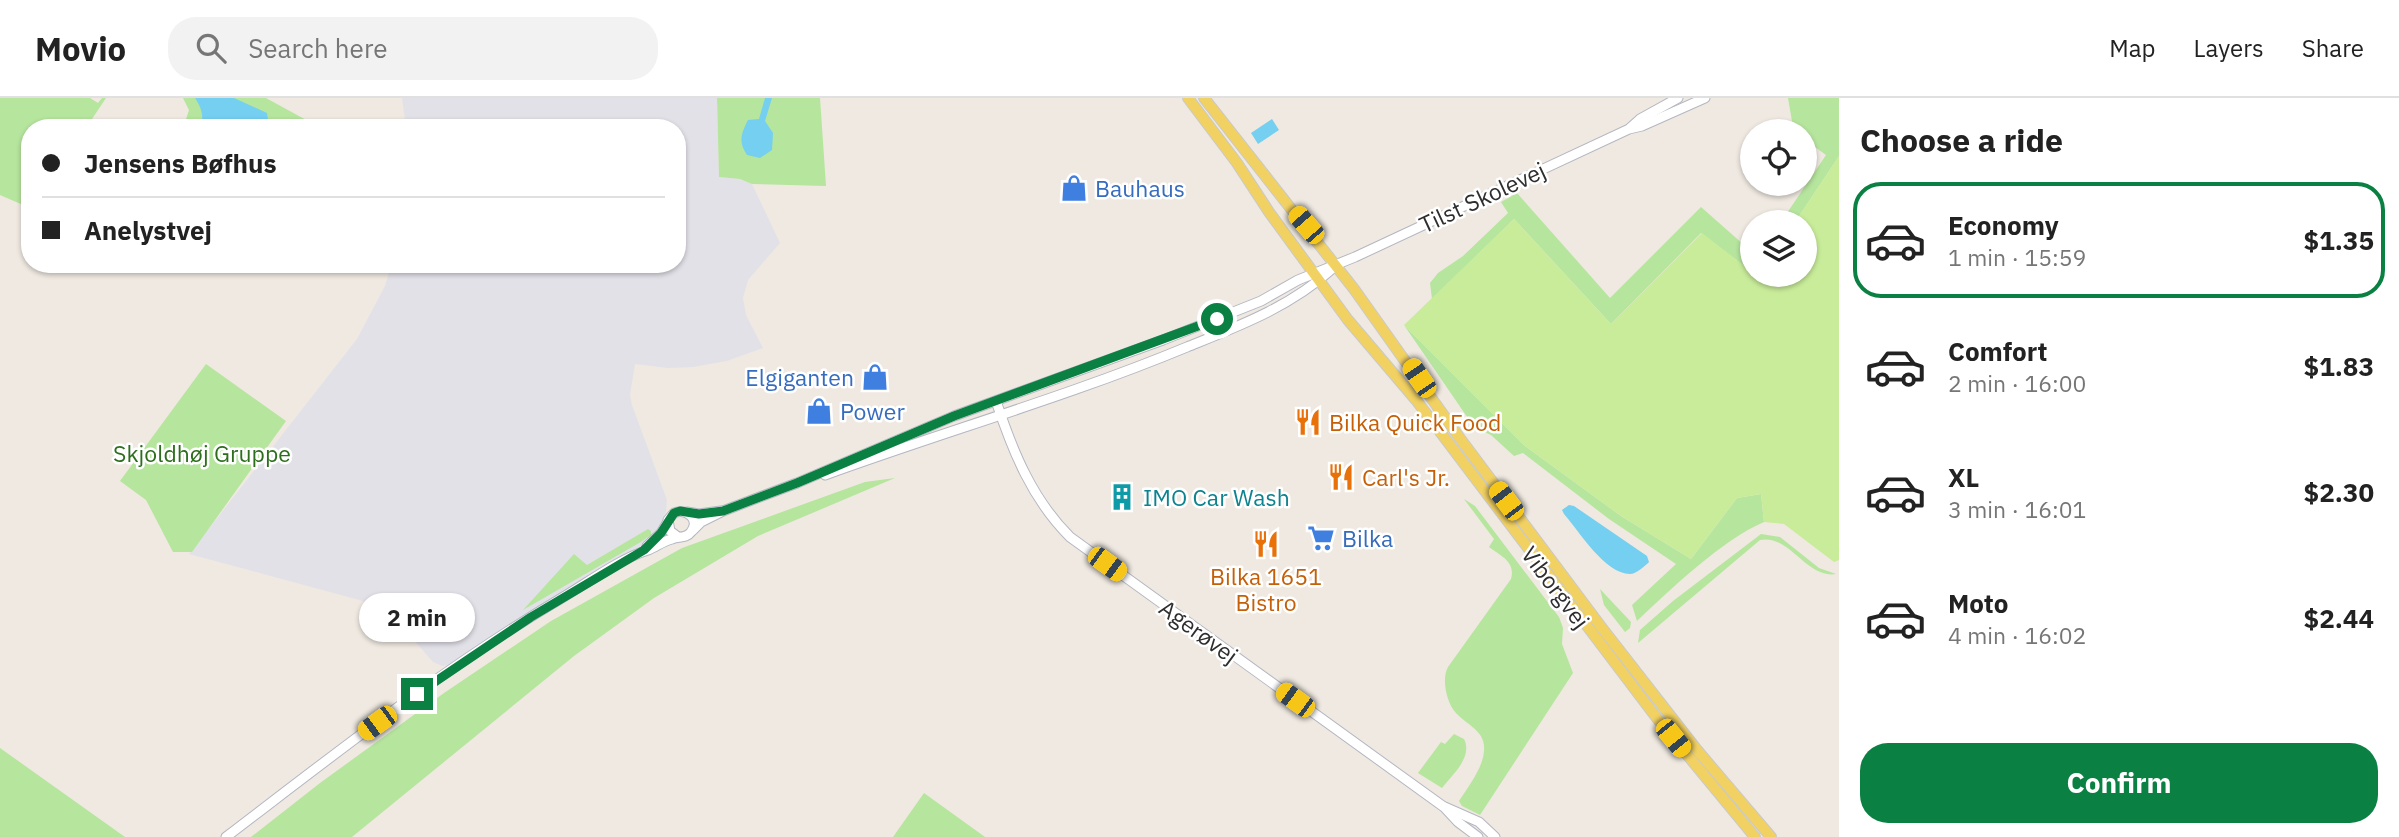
<!DOCTYPE html>
<html lang="en">
<head>
<meta charset="utf-8">
<style>
  :root { --surface:#fff; --page:#f2f2f2; --text:#222; --muted:#767676; --line:#e0e0e0; --accent:#0b8043 }
  body { margin:0; font-family:"IBM Plex Sans",sans-serif; background:var(--page); color:var(--text); height:100vh; display:flex; flex-direction:column; font-size:26px; white-space:nowrap }
  * { box-sizing:border-box; margin:0 }
  p { font-size:23px; color:var(--muted) }
  .icon { flex:none; width:38px; height:38px; fill:none; stroke:currentColor; stroke-width:2; stroke-linecap:round; stroke-linejoin:round }
  .map { position:relative; flex:1; overflow:hidden }
  .side { display:flex; flex-direction:column; background:var(--surface); width:560px }
  .side>* { flex:none }
  .banner { position:absolute; left:21px; top:21px; width:665px; height:154px; border-radius:28px; box-shadow:0 2px 5px #0004; display:grid; align-content:center; height:154px; padding:0 21px; background:var(--surface) }
  .controls { position:absolute; left:1740px; top:21px; display:grid; gap:14px }
  .controls a { display:grid; place-items:center; width:77px; height:77px; border-radius:50%; background:var(--surface); box-shadow:0 2px 5px #0004; font-size:35px }
  .end { position:absolute; width:32px; height:32px; margin:-16px; border:9px solid #0b8043; background:#fff; box-shadow:0 0 0 4px #fff }
  .from { border-radius:50% }
  .bubble { position:absolute; height:49px; border-radius:24px; background:var(--surface); box-shadow:0 2px 5px #0004; font-size:23px; font-weight:800; line-height:49px; text-align:center }
  .car { position:absolute; width:21px; height:42px; margin:-21px -10px; border-radius:9px; box-shadow:0 0 5px 2px #0007; background:linear-gradient(#f5c518 24%,#345 0 40%,#f5c518 0 76%,#345 0 86%,#f5c518 0) }
  .banner b { display:flex; align-items:center; gap:24px; height:66px; font-size:26px }
  .banner b+b { border-top:2px solid var(--line) }
  .banner i { width:18px; height:18px; background:var(--text) }
  ul { padding:0; list-style:none }
  li { display:flex; align-items:center; gap:21px; height:116px; margin:0 14px 10px; padding:0 7px; border:4px solid transparent; border-radius:28px }
  li div { flex:1 }
  li b { display:block; font-size:26px }
  li em { font-style:normal; font-weight:800 }
  li.selected { border-color:var(--accent) }
  li>.icon { width:63px; height:63px; stroke-width:1.5 }
  h2 { padding:0 21px; font-size:32px; line-height:84px }
  .button { display:flex; gap:14px; margin-top:auto; padding:14px 21px }
  .button a { flex:1; height:80px; border-radius:28px; background:var(--accent); color:#fff; font-size:28px; font-weight:800; line-height:80px; text-align:center }
  header { display:flex; align-items:center; gap:42px; box-sizing:border-box; height:98px; padding:0 35px; background:var(--surface); border-bottom:2px solid var(--line) }
  header strong { font-size:33px }
  nav { display:flex; gap:38px; margin-inline-start:auto; font-size:24px }
  .search { width:490px; height:63px; background:var(--page); display:flex; align-items:center; gap:18px; box-sizing:border-box; padding:0 24px; border-radius:28px; color:var(--muted); font-size:26px }
  main { display:flex; flex:1; min-height:0 }
  .map>svg:first-child { display:block }
  .industrial { fill:#e3e1e8 }
  .green { fill:#b6e59e }
  .pitch { fill:#c9ec9a }
  .water { fill:#75cff0 }
  .lines { fill:none; stroke-linecap:round; stroke-linejoin:round }
  .secondary-casing { stroke:#b4b7c1; stroke-width:11 }
  .primary-casing { stroke:#c9c9c9; stroke-width:12 }
  .secondary { stroke:#fff; stroke-width:9 }
  .primary { stroke:#f2d163; stroke-width:10 }
  .route { stroke:#0b8043; stroke-width:9 }
  .labels { text-anchor:middle; dominant-baseline:central; stroke-width:5; stroke-linejoin:round; paint-order:stroke }
  .shop-label { font-size:23px; fill:#366cbe; stroke:#fff; text-anchor:start }
  .street-label { font-size:23px; fill:#2e2e2e; stroke:#fff }
  .food-label { font-size:23px; fill:#c56008; stroke:#fff; text-anchor:start }
  .park-label { font-size:23px; fill:#2c6e1b; stroke:#fff }
  .culture-label { font-size:23px; fill:#0d838f; stroke:#fff; text-anchor:start }
</style>
</head>
<body>
<header>
<strong>Movio</strong>
<div class="search"><svg class="icon" aria-label="search" viewBox="0 0 24 24"><circle cx="10" cy="10" r="6"/><path d="M15 15l6 6"/></svg>Search here</div>
<nav><a>Map</a><a>Layers</a><a>Share</a></nav>
</header>
<main>
<div class="map">
<svg width="1839" height="739" viewBox="0 0 1839 739">
  <rect width="100%" height="100%" fill="#efe9e1"/>
  <path class="industrial" d="M 402,0 L 717,0 L 719,79 L 740,81 L 752,86 L 780,145 L 748,182 L 743,200 L 746,217 L 763,250 L 727,263 L 693,269 L 668,270 L 635,266 L 630,297 L 632,307 L 667,402 L 666,414 L 655,438 L 640,450 L 451,567 L 442,568 L 433,564 L 397,523 L 380,510 L 363,503 L 189,456 L 357,241 L 385,188 L 391,166 L 677,166 L 677,30 L 406,30 Z"/>
  <g class="green">
    <path d="M 0,0 L 90,0 L 98,5 L 102,0 L 106,0 L 86,30 L 30,30 L 30,110 L 0,97 Z"/>
    <path d="M 183,0 L 266,0 L 308,23 L 302,30 L 183,30 L 189,12 Z"/>
    <path d="M 717,0 L 820,0 L 826,88 L 752,86 L 740,81 L 719,79 Z"/>
    <path d="M 1788,0 L 1839,0 L 1839,58 L 1795,124 L 1781,124 L 1826,57 L 1804,41 L 1804,33 L 1796,33 L 1793,29 Z"/>
    <path d="M 1517,95 L 1610,200 L 1701,109 L 1752,154 L 1752,174 L 1701,135 L 1611,226 L 1514,121 L 1432,201 L 1430,185 L 1438,175 L 1463,158 L 1508,115 L 1501,104 Z"/>
    <path d="M 1404,227 L 1525,348 L 1621,418 L 1691,461 L 1737,400 L 1761,396 L 1764,424 C 1722,442 1671,491 1637,523 L 1632,507 L 1676,466 L 1609,421 L 1523,355 L 1514,358 L 1491,337 L 1474,329 Z"/>
    <path d="M 206,266 L 286,323 L 192,454 L 173,454 L 146,402 L 120,383 Z"/>
    <path d="M 895,380 L 758,438 L 654,500 L 574,558 L 352,739 L 251,739 L 320,685 L 444,595 L 551,523 L 682,450 L 865,384 Z"/>
    <path d="M 1464,401 L 1475,408 L 1559,519 L 1563,530 L 1562,546 L 1573,575 L 1480,717 L 1462,708 L 1459,703 C 1468,689 1483,670 1484,653 C 1486,633 1468,628 1456,615 C 1447,606 1441,581 1448,569 L 1511,481 C 1516,464 1501,458 1489,449 L 1494,441 Z"/>
    <path d="M 648,431 L 651,433 L 651,437 L 639,445 L 523,512 L 574,456 L 587,467 Z"/>
    <path d="M 1761,436 L 1780,439 L 1819,470 L 1836,476 C 1806,481 1790,436 1760,442 L 1638,545 L 1640,532 L 1673,503 Z"/>
    <path d="M 1600,491 L 1631,524 L 1630,530 L 1625,534 L 1604,507 Z"/>
    <path d="M 1454,636 L 1464,641 C 1473,659 1453,676 1442,690 L 1418,675 L 1441,644 L 1445,646 Z"/>
    <path d="M 0,650 L 125,739 L 0,739 Z"/>
    <path d="M 924,695 L 985,739 L 893,739 Z"/>
  </g>
  <path class="pitch" d="M 1839,58 L 1839,462 L 1834,464 L 1784,426 L 1764,424 L 1761,396 L 1737,400 L 1691,461 L 1621,418 L 1525,348 L 1404,227 L 1514,121 L 1611,226 L 1702,135 L 1752,174 L 1752,177 L 1759,180 L 1761,177 L 1804,177 L 1804,124 L 1795,124 Z"/>
  <g class="water">
    <path d="M 195,0 L 234,0 L 267,15 L 268,22 L 259,30 L 200,30 C 205,19 201,9 195,0 Z"/>
    <path d="M 765,0 L 772,0 L 765,23 L 773,35 L 772,52 L 760,60 L 747,57 C 738,44 741,36 748,22 L 759,21 Z"/>
    <path d="M 1272,21 L 1279,32 L 1258,46 L 1251,35 Z"/>
    <path d="M 1569,407 L 1574,408 L 1647,458 L 1649,464 C 1645,468 1636,476 1630,476 C 1605,476 1579,433 1564,416 L 1562,412 Z"/>
  </g>
  <g class="lines">
    <defs>
      <g id="secondary">
        <path d="M 1630,30 L 1640,21 L 1678,0"/>
        <path d="M 996,303 C 1013,354 1032,401 1070,439 L 1444,709 L 1458,724 L 1478,739"/>
        <path d="M 825,377 C 946,333 1069,298 1187,249 C 1239,228 1290,209 1332,171"/>
        <path d="M 687,414 L 699,416 L 721,413"/>
        <path d="M 693,432 L 701,424 L 723,413 L 797,385 L 954,318 L 1163,242 L 1261,203 L 1298,182 L 1355,159 L 1629,31 L 1642,28 L 1705,0"/>
        <path d="M 647,448 L 661,435 L 667,425"/>
        <path d="M 1445,709 L 1479,724 L 1495,739"/>
        <path d="M 226,739 C 335,656 442,571 560,501 C 586,486 619,461 648,452 C 656,449 663,443 672,441 C 678,438 686,441 691,434 C 701,421 686,410 674,415 L 668,422 L 670,433 L 678,439"/>
      </g>
      <g id="primary">
        <path d="M 1188,0 L 1237,65 L 1269,114 L 1348,222 L 1416,302 L 1656,619 L 1755,739"/>
        <path d="M 1204,0 L 1354,191 L 1459,339 L 1602,530 L 1697,652 L 1771,739"/>
      </g>
    </defs>
    <use href="#secondary" class="secondary-casing"/>
    <use href="#primary" class="primary-casing"/>
    <use href="#secondary" class="secondary"/>
    <use href="#primary" class="primary"/>
  </g>
  <g class="lines">
    <path class="route" d="M 417,596 L 531,519 L 644,452 L 661,435 L 674,415 L 680,413 L 699,416 L 723,413 L 797,385 L 954,318 L 1217,221"/>
  </g>
  <defs>
    <symbol id="shop-bare" viewBox="-9 -9 18 18"><path d="M-5-2.5h2.3a2.7 3.5 0 0 1 5.4 0H5L5.5 6h-11ZM-1.5-2.5h3a1.5 2.3 0 0 0-3 0Z" fill="#3f7fe0" stroke="#fff" stroke-width="2.5" paint-order="stroke"/></symbol>
    <symbol id="restaurant-bare" viewBox="-9 -9 18 18"><path d="M-5-6h1v4h1v-4h1v4h1v-4h1v5L-1.5 .5V6h-2V.5L-5-1ZM5-6V6H3V1.5H1.5Q1.5-4 5-6Z" fill="#e8710a" stroke="#fff" stroke-width="2.5" paint-order="stroke"/></symbol>
    <symbol id="building-bare" viewBox="-9 -9 18 18"><path d="M-4-6H4V6H1V3H-1V6H-4ZM-2.5-4.3h1.7v1.8h-1.7ZM.8-4.3h1.7v1.8H.8ZM-2.5-1h1.7V.8h-1.7ZM.8-1h1.7V.8H.8Z" fill="#0f9aa8" stroke="#fff" stroke-width="2.5" paint-order="stroke"/></symbol>
    <symbol id="supermarket-bare" viewBox="-9 -9 18 18"><path d="M-6-5.5h2.5l.6 2H6L4.5 2H-2.5L-4.4-4H-6ZM-1.5 3.2a1.3 1.3 0 1 0 .1 0ZM3 3.2a1.3 1.3 0 1 0 .1 0Z" fill="#3f7fe0" stroke="#fff" stroke-width="2.5" paint-order="stroke"/></symbol>
  </defs>
  <g fill-rule="evenodd">
    <use href="#shop-bare" x="1055" y="71" width="38" height="38"/>
    <use href="#shop-bare" x="856" y="260" width="38" height="38"/>
    <use href="#shop-bare" x="800" y="294" width="38" height="38"/>
    <use href="#restaurant-bare" x="1289" y="305" width="38" height="38"/>
    <use href="#restaurant-bare" x="1322" y="360" width="38" height="38"/>
    <use href="#building-bare" x="1103" y="380" width="38" height="38"/>
    <use href="#supermarket-bare" x="1302" y="421" width="38" height="38"/>
    <use href="#restaurant-bare" x="1247" y="427" width="38" height="38"/>
  </g>
  <g class="labels">
    <g class="shop-label">
      <text x="1095" y="90">Bauhaus</text>
      <text x="854" y="279" text-anchor="end">Elgiganten</text>
      <text x="840" y="313">Power</text>
      <text x="1342" y="440">Bilka</text>
    </g>
    <g class="street-label">
      <text transform="translate(1482 99) rotate(-25)">Tilst Skolevej</text>
      <text transform="translate(1556 489) rotate(53)">Viborgvej</text>
      <text transform="translate(1199 533) rotate(36)">Agerøvej</text>
    </g>
    <g class="food-label">
      <text x="1329" y="324">Bilka Quick Food</text>
      <text x="1362" y="379">Carl's Jr.</text>
      <text x="1266" y="478" text-anchor="middle">Bilka 1651<tspan x="1266" dy="26">Bistro</tspan></text>
    </g>
    <g class="park-label">
      <text x="202" y="355">Skjoldhøj Gruppe</text>
    </g>
    <g class="culture-label">
      <text x="1143" y="399">IMO Car Wash</text>
    </g>
  </g>
</svg>
<div class="controls">
<a><svg class="icon" aria-label="locate" viewBox="0 0 24 24"><circle cx="12" cy="12" r="6"/><path d="M12 2v4M12 18v4M2 12h4M18 12h4"/></svg></a>
<a><svg class="icon" aria-label="layers" viewBox="0 0 24 24"><path d="M12 4l9 5-9 5-9-5zM3 14l9 5 9-5"/></svg></a>
</div>
<i class="end from" style="left:1217px;top:221px"></i>
<i class="end" style="left:417px;top:596px"></i>
<div class="bubble" style="left:359px;top:495px;width:116px">2 min</div>
<i class="car" style="left:1306px;top:127px;rotate:319deg"></i>
<i class="car" style="left:1419px;top:280px;rotate:326deg"></i>
<i class="car" style="left:1506px;top:403px;rotate:323deg"></i>
<i class="car" style="left:1107px;top:466px;rotate:126deg"></i>
<i class="car" style="left:1295px;top:602px;rotate:306deg"></i>
<i class="car" style="left:377px;top:625px;rotate:234deg"></i>
<i class="car" style="left:1673px;top:640px;rotate:141deg"></i>
<div class="banner">
<b><i class="from"></i>Jensens Bøfhus</b>
<b><i></i>Anelystvej</b>
</div>
</div>
<section class="side">
<h2>Choose a ride</h2>
<ul>
<li class="selected"><svg class="icon" aria-label="car" viewBox="0 0 24 24"><path d="M5 17H2v-5l4-1 3-4h7l3 4 3 1v5h-3M9 17h6M6 11h13"/><circle cx="7" cy="17" r="2"/><circle cx="17" cy="17" r="2"/></svg><div><b>Economy</b><p>1 min · 15:59</p></div><em>$1.35</em></li>
<li><svg class="icon" aria-label="car" viewBox="0 0 24 24"><path d="M5 17H2v-5l4-1 3-4h7l3 4 3 1v5h-3M9 17h6M6 11h13"/><circle cx="7" cy="17" r="2"/><circle cx="17" cy="17" r="2"/></svg><div><b>Comfort</b><p>2 min · 16:00</p></div><em>$1.83</em></li>
<li><svg class="icon" aria-label="car" viewBox="0 0 24 24"><path d="M5 17H2v-5l4-1 3-4h7l3 4 3 1v5h-3M9 17h6M6 11h13"/><circle cx="7" cy="17" r="2"/><circle cx="17" cy="17" r="2"/></svg><div><b>XL</b><p>3 min · 16:01</p></div><em>$2.30</em></li>
<li><svg class="icon" aria-label="car" viewBox="0 0 24 24"><path d="M5 17H2v-5l4-1 3-4h7l3 4 3 1v5h-3M9 17h6M6 11h13"/><circle cx="7" cy="17" r="2"/><circle cx="17" cy="17" r="2"/></svg><div><b>Moto</b><p>4 min · 16:02</p></div><em>$2.44</em></li>
</ul>
<div class="button"><a>Confirm</a></div>
</section>
</main>
</body>
</html>
